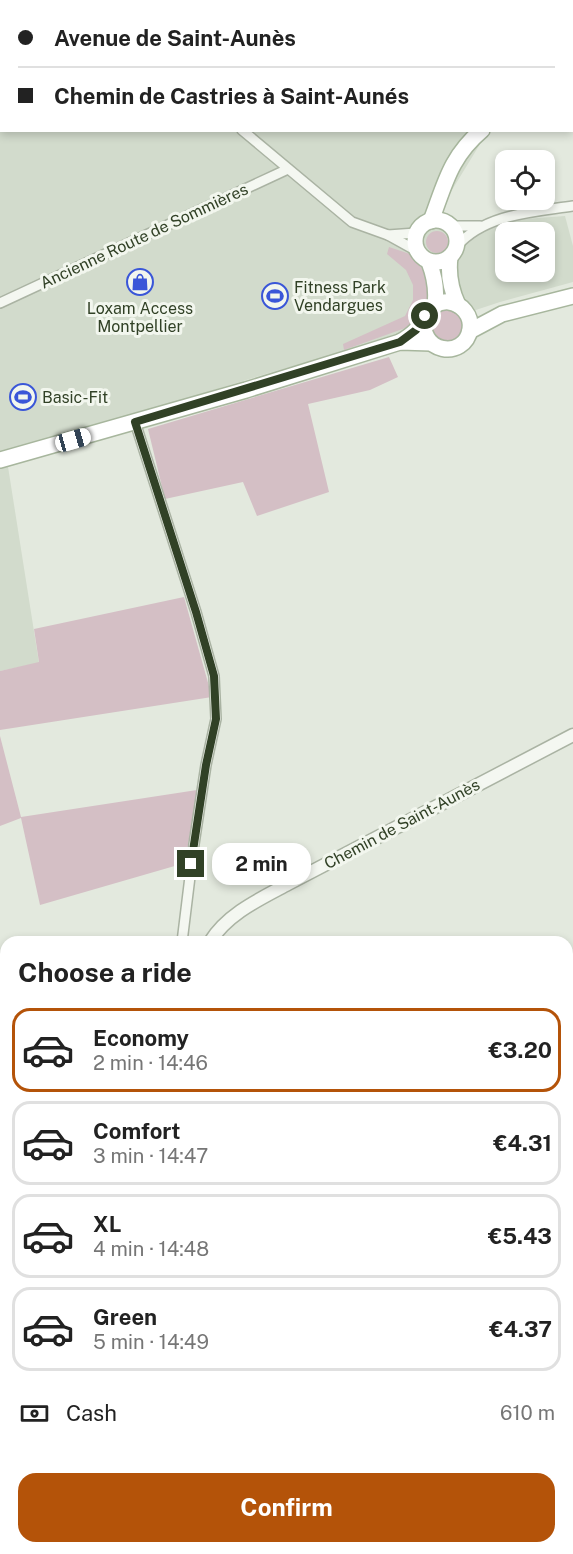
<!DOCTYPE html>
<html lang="en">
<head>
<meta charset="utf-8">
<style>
  :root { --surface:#fff; --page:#f6f6f6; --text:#222; --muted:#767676; --line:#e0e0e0; --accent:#b45309 }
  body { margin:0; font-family:"Public Sans",sans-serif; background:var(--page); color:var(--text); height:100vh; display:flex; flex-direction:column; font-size:22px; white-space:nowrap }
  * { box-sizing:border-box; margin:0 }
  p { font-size:20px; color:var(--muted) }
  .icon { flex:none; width:33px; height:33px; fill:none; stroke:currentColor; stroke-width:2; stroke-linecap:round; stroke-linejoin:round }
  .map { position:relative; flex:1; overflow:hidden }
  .drawer { position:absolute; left:0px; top:936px; width:573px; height:618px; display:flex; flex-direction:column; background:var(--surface); border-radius:18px 18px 0 0; box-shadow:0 3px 9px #0003 }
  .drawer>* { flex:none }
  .hud { position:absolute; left:0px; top:0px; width:573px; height:132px; box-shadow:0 3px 9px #0003; display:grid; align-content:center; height:132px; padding:0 18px; background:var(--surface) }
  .tools { position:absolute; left:495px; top:150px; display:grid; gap:12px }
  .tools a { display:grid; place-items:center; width:60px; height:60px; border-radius:12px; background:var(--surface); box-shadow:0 3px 9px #0003; font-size:30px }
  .end { position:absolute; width:27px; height:27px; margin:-14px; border:8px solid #314126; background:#fff; box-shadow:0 0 0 3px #fff }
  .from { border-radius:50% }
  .bubble { position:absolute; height:42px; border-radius:18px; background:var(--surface); box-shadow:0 3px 9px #0003; font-size:20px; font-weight:700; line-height:42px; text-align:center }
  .car { position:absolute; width:18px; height:36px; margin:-18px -9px; border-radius:8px; box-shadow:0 0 4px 2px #0007; background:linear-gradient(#fff 24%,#345 0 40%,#fff 0 76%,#345 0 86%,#fff 0) }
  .hud b { display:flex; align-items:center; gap:21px; height:57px; font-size:22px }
  .hud b+b { border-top:2px solid var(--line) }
  .hud i { width:15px; height:15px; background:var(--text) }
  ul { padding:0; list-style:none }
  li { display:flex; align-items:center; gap:18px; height:84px; margin:0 12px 9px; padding:0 6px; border:3px solid var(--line); border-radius:18px }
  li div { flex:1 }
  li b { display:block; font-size:22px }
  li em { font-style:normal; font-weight:700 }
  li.selected { border-color:var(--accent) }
  li>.icon { width:54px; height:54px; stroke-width:1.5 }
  h2 { padding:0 18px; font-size:27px; line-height:72px }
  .pay { display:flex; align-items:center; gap:15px; height:66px; padding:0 18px; font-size:22px }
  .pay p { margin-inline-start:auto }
  .action { display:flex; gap:12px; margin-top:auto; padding:12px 18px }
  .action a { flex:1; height:69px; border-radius:18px; background:var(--accent); color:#fff; font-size:24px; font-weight:700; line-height:69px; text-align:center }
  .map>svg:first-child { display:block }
  .built { fill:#d2dbcc; fill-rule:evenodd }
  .green { fill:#d4bfc5 }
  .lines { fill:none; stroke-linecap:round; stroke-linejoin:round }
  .minor-casing { stroke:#aab3a3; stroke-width:12 }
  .tertiary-casing { stroke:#aab3a3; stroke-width:15 }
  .primary-casing { stroke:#a7b69d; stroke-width:18 }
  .minor { stroke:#f4f7f1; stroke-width:9 }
  .tertiary { stroke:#f4f7f1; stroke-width:12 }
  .primary { stroke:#fff; stroke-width:15 }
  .route { stroke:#314126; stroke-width:8 }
  .labels { text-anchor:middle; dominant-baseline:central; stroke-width:6; stroke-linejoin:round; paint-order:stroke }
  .street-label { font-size:16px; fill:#314126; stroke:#f2f6ee }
  .poi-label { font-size:16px; fill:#314126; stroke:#f2f6ee; text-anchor:start }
</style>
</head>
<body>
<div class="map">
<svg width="573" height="1554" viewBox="0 0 573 1554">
  <rect width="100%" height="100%" fill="#e3e9de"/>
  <path class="built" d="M 0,0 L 570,0 L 569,2 L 2,2 L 2,130 L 488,131 L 430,226 L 565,216 L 573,246 L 573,282 L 500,302 L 385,340 L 269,373 L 6,454 L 39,663 L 0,671 ZM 506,232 L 544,232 L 544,272 L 506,272 Z"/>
  <g class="green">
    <circle cx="437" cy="242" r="11"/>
    <path d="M 389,247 L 413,255 L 424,272 L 428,296 L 420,315 L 411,326 L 344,350 L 343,344 L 405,316 L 413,300 L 413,285 L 406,270 L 387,254 Z"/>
    <path d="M 449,309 L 459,313 L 465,328 L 456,341 C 453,341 450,343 446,342 C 426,340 427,311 449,309 Z"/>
    <path d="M 389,357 L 398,377 L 370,390 L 308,404 L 329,492 L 257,516 L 243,482 L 165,499 L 148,429 Z"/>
    <path d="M 184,597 L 212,697 L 0,730 L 0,671 L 39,662 L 34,629 Z"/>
    <path d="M 0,736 L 21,817 L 197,790 L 185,863 L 40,905 L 21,818 L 0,826 Z"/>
  </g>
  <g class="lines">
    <defs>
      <g id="minor">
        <path d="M 85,0 L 87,2"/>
        <path d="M 572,67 L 573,68"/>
        <path d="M 242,130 L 352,222 L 388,235 L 417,251"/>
        <path d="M 451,226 L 480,226"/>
        <path d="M 388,235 L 416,233"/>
        <path d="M 457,246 C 485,214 533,212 573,206"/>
        <path d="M 0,303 L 288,169"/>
        <path d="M 135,422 L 196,612 L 214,676 L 216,719 L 206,765 L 194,844 L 182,942"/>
        <path d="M 567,1130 L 573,1130"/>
        <path d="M 0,1143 L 6,1144"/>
        <path d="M 0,1256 L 6,1246"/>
        <path d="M 0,1370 L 6,1361"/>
        <path d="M 0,1458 L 6,1461"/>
        <path d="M 121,1548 L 126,1550 L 132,1548"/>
        <path d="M 155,1548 L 184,1554"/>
        <path d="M 299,1548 L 302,1554"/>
        <path d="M 355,1548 L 359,1554"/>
        <path d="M 255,1554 L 270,1548"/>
        <path d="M 387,1554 L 392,1548"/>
        <path d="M 484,1554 L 486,1548"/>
      </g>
      <g id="tertiary">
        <path d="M 210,942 C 227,914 260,899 288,884 L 573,735"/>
        <path d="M 47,1554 L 51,1548"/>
      </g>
      <g id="primary">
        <path d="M 572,12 L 573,9"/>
        <circle cx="436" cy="241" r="21"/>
        <path d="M 431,221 C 445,184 450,157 482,130"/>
        <path d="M 450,257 C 448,273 451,290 458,305"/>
        <path d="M 429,262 C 434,275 437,290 435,305"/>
        <path d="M 470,331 L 502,314 L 573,296"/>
        <path d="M 400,342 C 405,339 411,335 415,331 C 426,320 429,300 449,302 C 456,303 461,306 465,311 C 469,316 471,322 470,329 C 465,361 416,353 425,316"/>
        <path d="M 0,460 L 246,390 L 400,342 L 431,343"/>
      </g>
    </defs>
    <use href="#minor" class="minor-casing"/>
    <use href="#tertiary" class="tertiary-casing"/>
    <use href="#primary" class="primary-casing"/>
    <use href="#minor" class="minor"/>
    <use href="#tertiary" class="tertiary"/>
    <use href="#primary" class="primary"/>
  </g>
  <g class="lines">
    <path class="route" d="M 191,864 L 206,765 L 216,719 L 214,676 L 196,612 L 135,422 L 400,342 L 416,330 L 425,316"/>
  </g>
  <defs>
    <symbol id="shop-ring" viewBox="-11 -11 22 22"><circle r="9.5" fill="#f2f6ee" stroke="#3a56d8" stroke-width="1.5"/><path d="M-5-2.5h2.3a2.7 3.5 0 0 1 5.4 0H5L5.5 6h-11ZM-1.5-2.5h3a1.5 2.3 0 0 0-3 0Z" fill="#3a56d8"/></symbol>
    <symbol id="stadium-ring" viewBox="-11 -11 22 22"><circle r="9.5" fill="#f2f6ee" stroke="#3a56d8" stroke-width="1.5"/><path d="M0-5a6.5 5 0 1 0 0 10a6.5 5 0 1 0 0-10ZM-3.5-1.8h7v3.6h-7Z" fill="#3a56d8"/></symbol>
  </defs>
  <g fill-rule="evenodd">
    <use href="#shop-ring" x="125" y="267" width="30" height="30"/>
    <use href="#stadium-ring" x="260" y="281" width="30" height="30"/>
    <use href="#stadium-ring" x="8" y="382" width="30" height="30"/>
  </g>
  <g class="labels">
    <g class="street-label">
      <text transform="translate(144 236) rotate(-25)">Ancienne Route de Sommières</text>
      <text transform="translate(402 824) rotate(-28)">Chemin de Saint-Aunès</text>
    </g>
    <g class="poi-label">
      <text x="294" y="287">Fitness Park<tspan x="294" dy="18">Vendargues</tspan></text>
      <text x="140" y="308" text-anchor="middle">Loxam Access<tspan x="140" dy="18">Montpellier</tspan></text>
      <text x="42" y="397">Basic-Fit</text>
    </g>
  </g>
</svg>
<div class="tools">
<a><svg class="icon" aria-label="locate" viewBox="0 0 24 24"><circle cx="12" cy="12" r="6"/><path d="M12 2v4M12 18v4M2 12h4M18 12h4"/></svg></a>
<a><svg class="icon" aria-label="layers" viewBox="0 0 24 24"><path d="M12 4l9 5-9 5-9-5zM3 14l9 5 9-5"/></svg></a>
</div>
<i class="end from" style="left:425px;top:316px"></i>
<i class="end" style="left:191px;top:864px"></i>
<div class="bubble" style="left:212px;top:843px;width:99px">2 min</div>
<i class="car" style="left:73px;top:440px;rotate:74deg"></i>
<div class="hud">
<b><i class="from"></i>Avenue de Saint-Aunès</b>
<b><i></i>Chemin de Castries à Saint-Aunés</b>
</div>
<section class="drawer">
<h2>Choose a ride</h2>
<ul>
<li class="selected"><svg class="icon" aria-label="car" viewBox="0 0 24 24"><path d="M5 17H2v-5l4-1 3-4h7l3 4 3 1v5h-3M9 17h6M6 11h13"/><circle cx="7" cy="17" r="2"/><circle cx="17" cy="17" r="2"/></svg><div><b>Economy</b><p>2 min · 14:46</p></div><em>€3.20</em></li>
<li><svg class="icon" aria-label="car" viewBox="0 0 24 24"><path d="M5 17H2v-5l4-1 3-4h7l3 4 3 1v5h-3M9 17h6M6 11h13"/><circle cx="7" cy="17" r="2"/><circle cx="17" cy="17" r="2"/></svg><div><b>Comfort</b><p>3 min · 14:47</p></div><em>€4.31</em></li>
<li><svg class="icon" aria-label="car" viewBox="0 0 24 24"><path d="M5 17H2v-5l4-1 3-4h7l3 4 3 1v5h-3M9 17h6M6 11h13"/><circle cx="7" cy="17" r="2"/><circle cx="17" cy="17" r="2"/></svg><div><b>XL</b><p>4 min · 14:48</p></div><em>€5.43</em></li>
<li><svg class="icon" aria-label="car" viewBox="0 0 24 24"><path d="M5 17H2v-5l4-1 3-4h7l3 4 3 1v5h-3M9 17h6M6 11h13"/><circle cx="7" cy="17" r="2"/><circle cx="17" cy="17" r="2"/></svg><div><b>Green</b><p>5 min · 14:49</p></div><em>€4.37</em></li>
</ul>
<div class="pay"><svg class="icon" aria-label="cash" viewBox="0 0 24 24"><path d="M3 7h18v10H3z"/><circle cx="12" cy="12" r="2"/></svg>Cash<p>610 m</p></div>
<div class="action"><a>Confirm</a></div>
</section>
</div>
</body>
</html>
